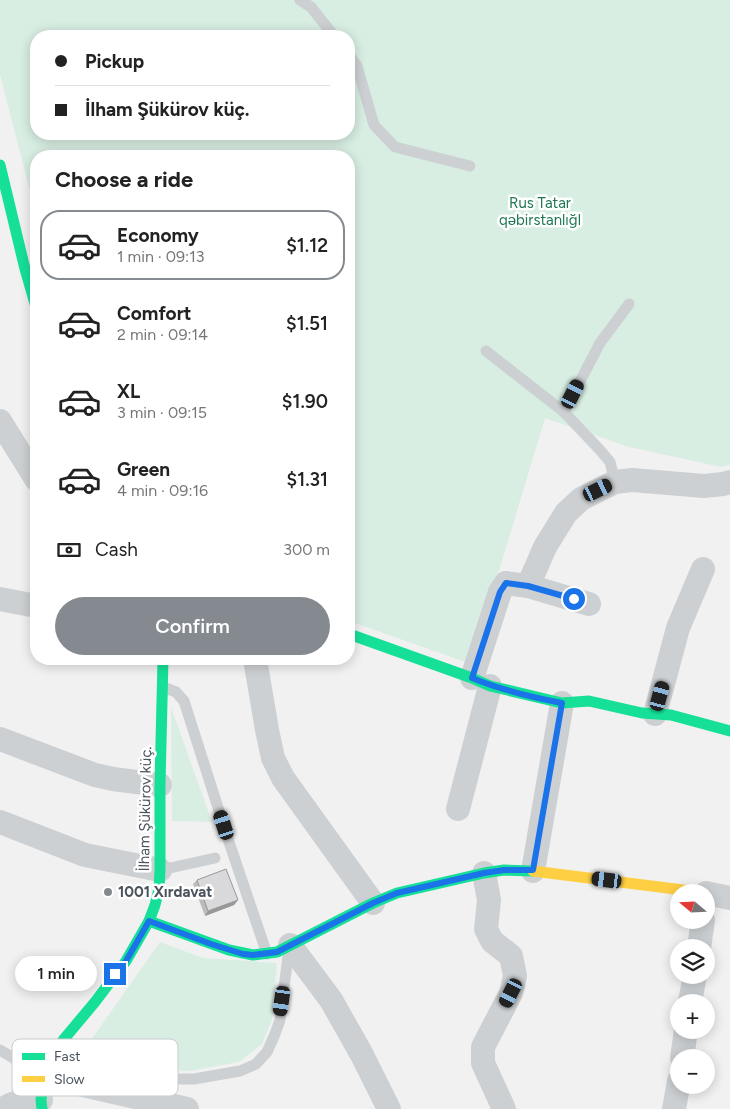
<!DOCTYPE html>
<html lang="en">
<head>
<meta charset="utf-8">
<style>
  :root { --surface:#fff; --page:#f6f6f6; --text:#222; --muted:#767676; --line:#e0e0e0; --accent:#858a90 }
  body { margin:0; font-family:Figtree,sans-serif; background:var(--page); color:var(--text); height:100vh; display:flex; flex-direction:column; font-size:19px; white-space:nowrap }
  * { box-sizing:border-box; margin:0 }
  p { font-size:16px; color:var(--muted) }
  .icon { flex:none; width:28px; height:28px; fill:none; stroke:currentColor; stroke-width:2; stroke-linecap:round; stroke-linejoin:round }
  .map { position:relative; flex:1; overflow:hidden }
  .drawer { position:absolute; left:30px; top:150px; width:325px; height:515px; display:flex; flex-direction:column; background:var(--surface); border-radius:20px; box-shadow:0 2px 12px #0003 }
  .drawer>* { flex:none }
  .banner { position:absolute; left:30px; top:30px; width:325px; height:110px; border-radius:20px; box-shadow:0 2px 12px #0003; display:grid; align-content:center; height:110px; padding:0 25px; background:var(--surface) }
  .needle { width:32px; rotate:289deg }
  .tools { position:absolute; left:670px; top:884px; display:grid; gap:10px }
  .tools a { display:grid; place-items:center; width:45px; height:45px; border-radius:50%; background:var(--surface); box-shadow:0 2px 12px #0003; font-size:25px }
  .end { position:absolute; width:22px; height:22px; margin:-11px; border:6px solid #1a73e8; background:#fff; box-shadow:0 0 0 2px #fff }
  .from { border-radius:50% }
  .bubble { position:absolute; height:35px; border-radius:18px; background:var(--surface); box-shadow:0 2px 12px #0003; font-size:16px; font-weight:600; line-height:35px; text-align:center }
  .car { position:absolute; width:15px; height:30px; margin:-15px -8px; border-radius:6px; box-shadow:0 0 4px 1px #0007; background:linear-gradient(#222 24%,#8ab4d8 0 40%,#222 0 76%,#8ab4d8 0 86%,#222 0) }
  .banner b { display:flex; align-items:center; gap:18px; height:48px; font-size:19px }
  .banner b+b { border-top:1px solid var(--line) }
  .banner i { width:12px; height:12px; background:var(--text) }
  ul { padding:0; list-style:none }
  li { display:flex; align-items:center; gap:15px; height:70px; margin:0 10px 8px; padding:0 15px; border:2px solid transparent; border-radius:20px }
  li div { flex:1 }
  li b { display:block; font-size:19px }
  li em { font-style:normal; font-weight:600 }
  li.active { border-color:var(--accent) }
  li>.icon { width:45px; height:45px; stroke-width:1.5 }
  h2 { padding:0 25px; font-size:22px; line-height:60px }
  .pay { display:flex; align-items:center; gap:12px; height:55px; padding:0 25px; font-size:19px }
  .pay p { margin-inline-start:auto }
  .button { display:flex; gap:10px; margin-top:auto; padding:10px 25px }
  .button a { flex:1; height:58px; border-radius:30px; background:var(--accent); color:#fff; font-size:20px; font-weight:600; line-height:58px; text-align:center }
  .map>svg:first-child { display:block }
  .green { fill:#d8eee2; fill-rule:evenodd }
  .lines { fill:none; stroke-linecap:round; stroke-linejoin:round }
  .lane { stroke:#cdd0d2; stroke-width:11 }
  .street { stroke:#cdd0d2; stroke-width:24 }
  .fast { stroke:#16e098; stroke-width:11 }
  .slow { stroke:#ffcf43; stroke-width:11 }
  .wall { fill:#bbbbbc }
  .shaded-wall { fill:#989899 }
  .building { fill:#d9d9db; stroke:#989899 }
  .route { stroke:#1a73e8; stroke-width:6 }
  .poi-dot { fill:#858a90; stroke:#fff; stroke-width:2 }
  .labels { text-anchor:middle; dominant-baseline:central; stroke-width:5; stroke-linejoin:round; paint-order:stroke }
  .park-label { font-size:15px; fill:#207852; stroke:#fff }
  .street-label { font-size:15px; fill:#4a525c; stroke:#fff }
  .poi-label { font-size:15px; font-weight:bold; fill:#4a525c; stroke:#fff; text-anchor:start }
  .key { fill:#fff; stroke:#c9cbce; stroke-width:1 }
  .key-label { font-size:14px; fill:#4a525c }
</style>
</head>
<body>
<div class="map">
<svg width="730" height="1109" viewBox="0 0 730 1109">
  <rect width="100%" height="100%" fill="#f2f1f1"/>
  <g class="green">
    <path d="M 0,0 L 730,0 L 730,465 L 721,467 L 629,447 L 545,418 L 471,664 L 349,621 L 349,156 L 36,156 L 36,214 L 0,75 ZM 36,36 L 349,36 L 349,134 L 36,134 Z"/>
    <path d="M 171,707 L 212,822 L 172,821 Z"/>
    <path d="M 160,942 L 203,958 L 277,963 L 272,1020 L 262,1044 L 239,1062 L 189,1071 L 131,1068 L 102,1056 L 91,1040 Z"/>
  </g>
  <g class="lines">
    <g class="lane">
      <path d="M 300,0 L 311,7 L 334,36"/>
      <path d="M 349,55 L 357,66 L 374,125 L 395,147 L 470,166"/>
      <path d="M 486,351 L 564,412"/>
      <path d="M 615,482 L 610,462 L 600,450 L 564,412 L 600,343 L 629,304"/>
      <path d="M 163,687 L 176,692 L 184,701 L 229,842 L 267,954"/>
      <path d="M 161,870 L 215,858"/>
      <path d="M 64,1039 L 107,1068 L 141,1079 L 194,1079 L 240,1071 L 256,1064 L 267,1052 L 275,1034 L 280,1020 L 289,948"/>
      <path d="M 0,1050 L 44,1076"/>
    </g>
    <g class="street">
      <path d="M 0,421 L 36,479"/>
      <path d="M 528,586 L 589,604"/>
      <path d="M 0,599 L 36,606"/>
      <path d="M 255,659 L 267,730 L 273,758 L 283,778 L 373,903"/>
      <path d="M 472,678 L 500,592 L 506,583 L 528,586 L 545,547 L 566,513 L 581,499 L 615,482 L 632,480 L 704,486 L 723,484 L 730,482"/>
      <path d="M 655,714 L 678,628 L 703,569"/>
      <path d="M 0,739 L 95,775 L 113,779 L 160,785"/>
      <path d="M 458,809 L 490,686"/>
      <path d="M 0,822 L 85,855 L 160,870"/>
      <path d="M 533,871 L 562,703"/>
      <path d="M 484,873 L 489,900 L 486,929 L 492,941 L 511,956 L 515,976 L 511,993 L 483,1047 L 483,1063 L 504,1109"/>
      <path d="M 706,893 L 730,898"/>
      <path d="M 290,945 L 331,1000 L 361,1053 L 389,1109"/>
      <path d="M 699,948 L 703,920"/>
      <path d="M 690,1002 L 695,975"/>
      <path d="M 682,1058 L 686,1030"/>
      <path d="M 44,1076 L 187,1109"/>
      <path d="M 3,1109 C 14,1101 27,1100 41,1100"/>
      <path d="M 674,1109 L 679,1081"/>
    </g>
    <g class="fast">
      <path d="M 0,165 L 25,269 L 36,307"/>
      <path d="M 349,634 L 472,678 L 490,686 L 562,703 L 589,701 L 642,713 L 671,715 L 730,731"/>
      <path d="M 149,921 L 229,950 L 253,955 L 277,952 L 373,903 L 397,893 L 484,873 L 504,870 L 533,871"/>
      <path d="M 42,1109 L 41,1100 L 44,1076 L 52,1057 L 64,1039 L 95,1002 L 126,961 L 149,921 L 155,905 L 159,889 L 160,870 L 160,785 L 163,659"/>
    </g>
    <path class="slow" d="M 533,871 L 699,892"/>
  </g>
  <path class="wall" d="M 197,880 L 238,900 L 234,905 L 205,916 L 193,884 Z"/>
  <path class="shaded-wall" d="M 238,900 L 234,905 L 205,916 L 208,911 Z"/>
  <path class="building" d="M 226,869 L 238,900 L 208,911 L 197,880 Z"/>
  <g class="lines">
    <path class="route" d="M 115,974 L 126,961 L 149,921 L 211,944 L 243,954 L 253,955 L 277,952 L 373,903 L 397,893 L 484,873 L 504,870 L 533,870 L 562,703 C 531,697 501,690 472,678 L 500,592 L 506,583 L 528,586 L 574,599"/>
  </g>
  <circle class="poi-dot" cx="108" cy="892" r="5"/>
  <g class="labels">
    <g class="park-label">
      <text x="540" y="203">Rus Tatar<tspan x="540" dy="17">qəbirstanlığl</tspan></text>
    </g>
    <g class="street-label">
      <text transform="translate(145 809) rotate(-89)">İlham Şükürov küç.</text>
    </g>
    <g class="poi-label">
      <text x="118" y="892">1001 Xırdavat</text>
    </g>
  </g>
  <rect x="12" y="1039" width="166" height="57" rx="8" class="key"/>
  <rect x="22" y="1053" width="23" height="7" fill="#16e098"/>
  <rect x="22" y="1076" width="23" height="6" fill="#ffcf43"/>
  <g class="key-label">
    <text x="54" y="1061">Fast</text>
    <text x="54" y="1084">Slow</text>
  </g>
</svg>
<div class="tools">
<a><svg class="needle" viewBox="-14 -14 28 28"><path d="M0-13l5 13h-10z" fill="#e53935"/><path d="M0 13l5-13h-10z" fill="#767676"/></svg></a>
<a><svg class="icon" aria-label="layers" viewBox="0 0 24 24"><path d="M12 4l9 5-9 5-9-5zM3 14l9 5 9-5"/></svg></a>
<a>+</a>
<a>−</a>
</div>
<i class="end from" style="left:574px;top:599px"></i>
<i class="end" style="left:115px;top:974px"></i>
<div class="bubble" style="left:15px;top:956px;width:82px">1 min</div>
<i class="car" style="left:573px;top:394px;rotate:27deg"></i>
<i class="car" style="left:598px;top:490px;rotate:64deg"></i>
<i class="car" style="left:660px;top:696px;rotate:15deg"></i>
<i class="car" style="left:224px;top:825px;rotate:342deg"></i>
<i class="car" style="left:607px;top:880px;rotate:277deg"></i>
<i class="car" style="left:511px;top:993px;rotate:207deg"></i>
<i class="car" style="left:282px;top:1001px;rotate:188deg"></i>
<div class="banner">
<b><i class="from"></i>Pickup</b>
<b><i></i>İlham Şükürov küç.</b>
</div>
<section class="drawer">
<h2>Choose a ride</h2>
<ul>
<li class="active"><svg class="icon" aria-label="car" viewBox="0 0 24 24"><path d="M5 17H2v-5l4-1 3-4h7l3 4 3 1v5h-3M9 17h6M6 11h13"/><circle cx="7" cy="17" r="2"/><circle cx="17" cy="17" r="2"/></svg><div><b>Economy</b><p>1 min · 09:13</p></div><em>$1.12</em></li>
<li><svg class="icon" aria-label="car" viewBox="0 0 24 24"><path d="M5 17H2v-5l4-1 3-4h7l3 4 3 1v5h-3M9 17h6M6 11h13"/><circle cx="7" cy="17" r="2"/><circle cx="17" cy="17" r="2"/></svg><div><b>Comfort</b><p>2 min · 09:14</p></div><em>$1.51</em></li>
<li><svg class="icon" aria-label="car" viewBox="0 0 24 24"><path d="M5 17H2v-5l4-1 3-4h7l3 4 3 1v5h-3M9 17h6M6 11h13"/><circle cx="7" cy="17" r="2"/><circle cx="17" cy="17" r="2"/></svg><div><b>XL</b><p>3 min · 09:15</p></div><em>$1.90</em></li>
<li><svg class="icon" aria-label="car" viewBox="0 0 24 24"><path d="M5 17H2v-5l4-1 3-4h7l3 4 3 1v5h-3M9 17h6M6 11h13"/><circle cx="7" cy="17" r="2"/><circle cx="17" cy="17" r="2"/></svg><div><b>Green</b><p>4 min · 09:16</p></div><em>$1.31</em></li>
</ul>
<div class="pay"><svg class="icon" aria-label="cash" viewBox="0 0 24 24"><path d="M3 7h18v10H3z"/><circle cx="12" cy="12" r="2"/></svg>Cash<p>300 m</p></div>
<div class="button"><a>Confirm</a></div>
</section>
</div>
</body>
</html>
